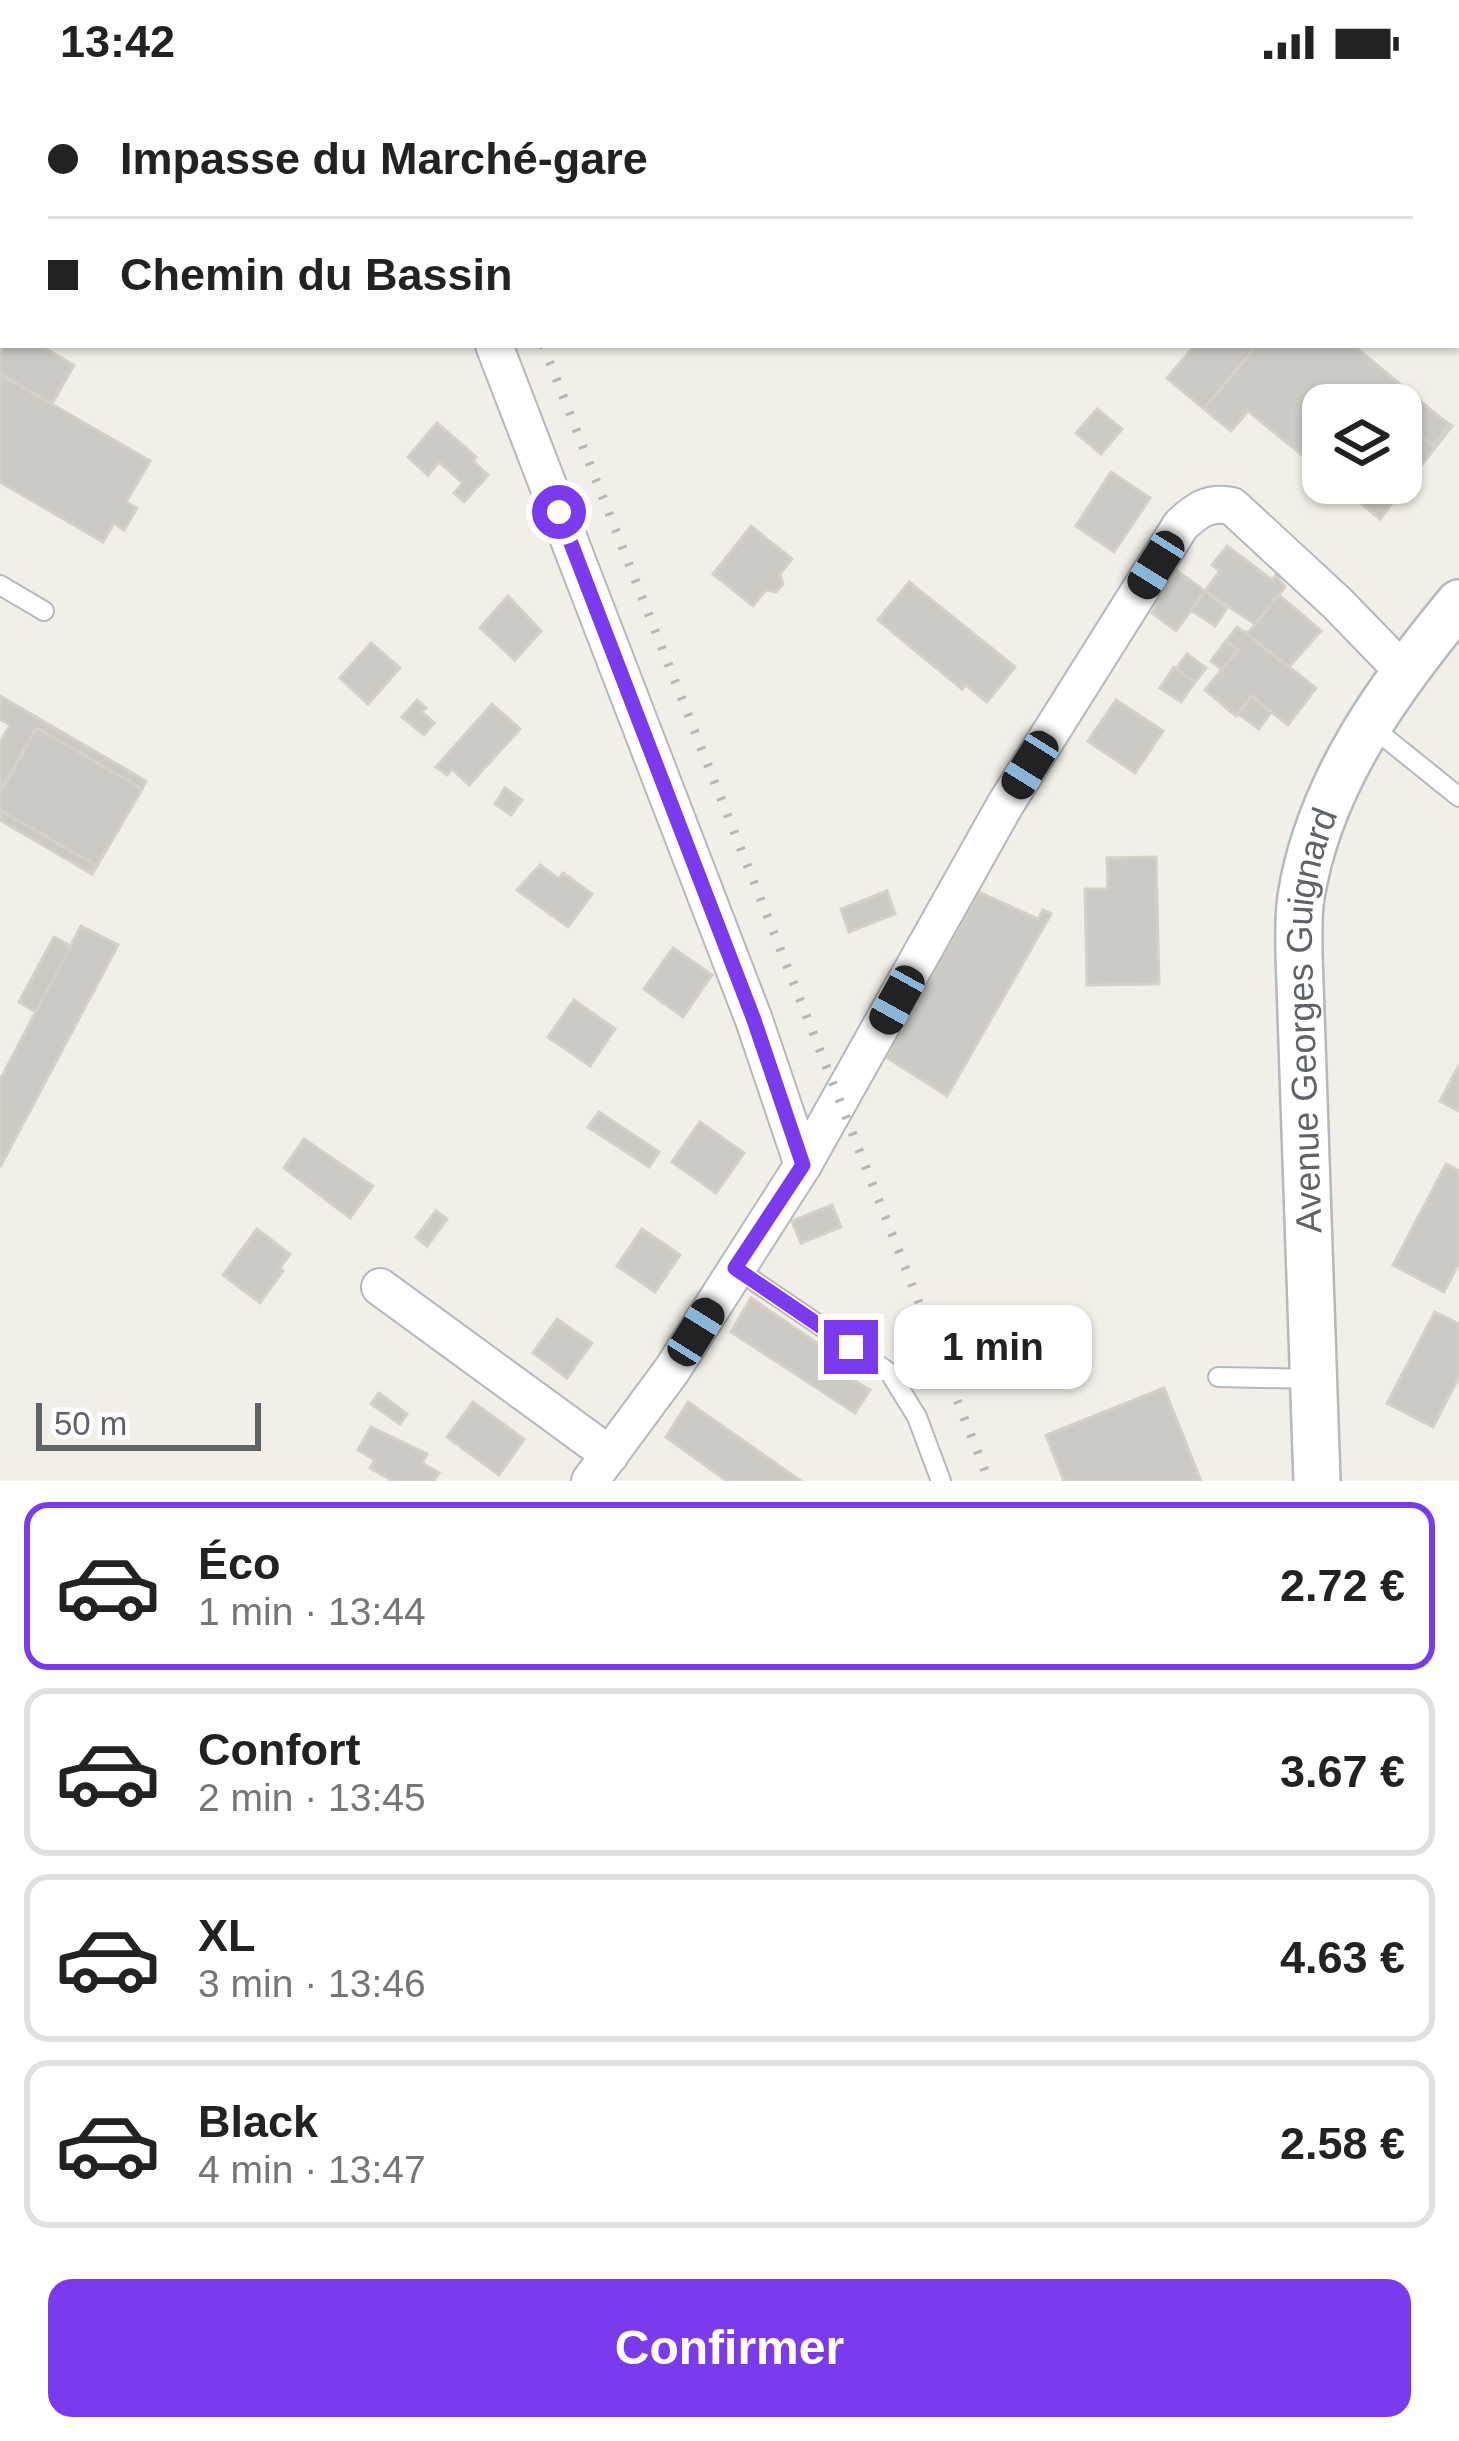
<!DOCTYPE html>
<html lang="fr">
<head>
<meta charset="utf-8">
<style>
  :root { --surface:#fff; --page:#f2f2f2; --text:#222; --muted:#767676; --line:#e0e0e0; --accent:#7c3aed }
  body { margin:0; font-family:Arial,sans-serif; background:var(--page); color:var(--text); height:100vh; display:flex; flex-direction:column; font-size:45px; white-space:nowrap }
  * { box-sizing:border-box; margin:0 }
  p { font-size:39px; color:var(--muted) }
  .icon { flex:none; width:66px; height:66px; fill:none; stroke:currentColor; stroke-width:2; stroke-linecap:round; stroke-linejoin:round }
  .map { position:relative; height:1397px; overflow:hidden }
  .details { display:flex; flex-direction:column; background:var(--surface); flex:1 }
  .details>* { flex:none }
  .banner { position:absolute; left:0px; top:0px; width:1461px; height:264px; box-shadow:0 3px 9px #0004; display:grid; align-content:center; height:264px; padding:0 48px; background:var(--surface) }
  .buttons { position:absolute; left:1302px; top:300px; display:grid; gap:24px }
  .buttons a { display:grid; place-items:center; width:120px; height:120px; border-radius:24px; background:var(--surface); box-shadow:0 3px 9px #0004; font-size:60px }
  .scale { position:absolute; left:36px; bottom:30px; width:225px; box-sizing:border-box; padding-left:12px; border:6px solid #5f6368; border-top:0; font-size:33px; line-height:42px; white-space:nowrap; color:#5f6368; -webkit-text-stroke:9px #fff; paint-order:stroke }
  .end { position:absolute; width:54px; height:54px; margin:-27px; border:15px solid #7c3aed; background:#fff; box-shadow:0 0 0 6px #fff }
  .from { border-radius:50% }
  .bubble { position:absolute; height:84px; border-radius:24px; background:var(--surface); box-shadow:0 3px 9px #0004; font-size:39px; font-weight:700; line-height:84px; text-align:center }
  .car { position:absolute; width:36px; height:72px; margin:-36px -18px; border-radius:15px; box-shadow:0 0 9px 3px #0007; background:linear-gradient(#222 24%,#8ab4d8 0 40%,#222 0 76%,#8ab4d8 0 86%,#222 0) }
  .banner b { display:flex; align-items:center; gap:42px; height:114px; font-size:45px }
  .banner b+b { border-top:3px solid var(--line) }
  .banner i { width:30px; height:30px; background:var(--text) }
  ul { padding:21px 0 0; list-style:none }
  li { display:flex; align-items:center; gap:36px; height:168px; margin:0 24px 18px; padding:0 24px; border:6px solid var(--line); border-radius:24px }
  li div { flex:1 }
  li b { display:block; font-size:45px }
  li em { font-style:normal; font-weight:700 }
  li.active { border-color:var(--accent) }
  li>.icon { width:108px; height:108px; stroke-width:1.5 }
  .primary-button { display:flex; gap:24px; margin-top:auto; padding:24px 48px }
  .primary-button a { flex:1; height:138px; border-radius:24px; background:var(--accent); color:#fff; font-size:48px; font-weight:700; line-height:138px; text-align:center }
  .status { display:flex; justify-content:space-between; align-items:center; height:84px; padding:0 60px; background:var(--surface); direction:ltr }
  .status svg { height:33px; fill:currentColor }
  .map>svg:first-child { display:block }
  .building { fill:#cccac5; stroke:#d6d1c6; stroke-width:3 }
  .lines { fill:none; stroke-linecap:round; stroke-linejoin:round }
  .service-casing { stroke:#b5b8bc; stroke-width:22 }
  .minor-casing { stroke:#b5b8bc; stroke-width:40 }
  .tertiary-casing { stroke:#b5b8bc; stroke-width:50 }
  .service { stroke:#fff; stroke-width:18 }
  .minor { stroke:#fff; stroke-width:36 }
  .tertiary { stroke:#fff; stroke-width:45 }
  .rail { stroke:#b6b7b8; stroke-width:9; stroke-dasharray:3 15; stroke-linecap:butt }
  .route { stroke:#7c3aed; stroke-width:15 }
  .labels { text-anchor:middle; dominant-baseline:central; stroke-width:9; stroke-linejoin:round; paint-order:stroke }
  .street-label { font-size:36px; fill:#5f6368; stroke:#fff }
</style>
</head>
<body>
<div class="status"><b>13:42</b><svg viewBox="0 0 49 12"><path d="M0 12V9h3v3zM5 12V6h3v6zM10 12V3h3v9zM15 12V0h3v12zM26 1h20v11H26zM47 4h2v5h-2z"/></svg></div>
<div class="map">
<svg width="1459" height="1397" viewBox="0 0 1459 1397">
  <rect width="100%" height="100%" fill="#f1efe8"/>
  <g class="building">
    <path d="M 0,238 L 3,261 L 39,261 L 74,281 L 52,320 L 0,290 Z"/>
    <path d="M 1195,261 L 1257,261 L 1204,325 L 1167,294 Z"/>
    <path d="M 1257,261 L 1353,261 L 1449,341 L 1433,361 L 1422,353 L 1401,380 L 1401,321 L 1323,321 L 1323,388 L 1248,327 L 1231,347 L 1204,325 Z"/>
    <path d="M 0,290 L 150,377 L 126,418 L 137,424 L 124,446 L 114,439 L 103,458 L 0,398 Z"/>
    <path d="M 1097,325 L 1122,345 L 1101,370 L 1076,349 Z"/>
    <path d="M 1438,332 L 1452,342 L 1399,410 L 1386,400 L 1401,399 L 1401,380 L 1422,353 L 1433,361 L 1449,341 Z"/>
    <path d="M 437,339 L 476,373 L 473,377 L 488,391 L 464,418 L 454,409 L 463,399 L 439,378 L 428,391 L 408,373 Z"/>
    <path d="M 1111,388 L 1150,414 L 1114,468 L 1076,442 Z"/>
    <path d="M 1336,399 L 1386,399 L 1399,410 L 1380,435 Z"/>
    <path d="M 751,442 L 792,475 L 780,490 L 783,500 L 776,508 L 766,506 L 753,522 L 713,490 Z"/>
    <path d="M 1227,462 L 1272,496 L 1276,491 L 1285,503 L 1255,540 L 1205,507 L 1220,487 L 1212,481 Z"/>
    <path d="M 1177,487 L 1205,507 L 1176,547 L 1152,529 Z"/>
    <path d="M 909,498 L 1015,583 L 987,618 L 966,601 L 962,605 L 878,536 Z"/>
    <path d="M 1205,507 L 1227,524 L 1215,542 L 1191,526 Z"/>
    <path d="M 1279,511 L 1321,547 L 1289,583 L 1243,548 L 1249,548 Z"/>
    <path d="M 508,512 L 541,547 L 515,576 L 480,544 Z"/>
    <path d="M 1237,543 L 1316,604 L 1288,641 L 1251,612 L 1236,632 L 1205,606 L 1238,566 L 1226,557 Z"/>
    <path d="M 1226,557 L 1238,566 L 1222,586 L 1211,577 Z"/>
    <path d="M 371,559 L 400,584 L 368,620 L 340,594 Z"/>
    <path d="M 1187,570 L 1206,584 L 1195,598 L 1176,585 Z"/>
    <path d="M 1174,583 L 1195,598 L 1181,618 L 1160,604 Z"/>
    <path d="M 0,612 L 146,697 L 142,705 L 37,644 L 0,708 L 0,658 L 10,641 L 0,635 Z"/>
    <path d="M 1251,612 L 1271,628 L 1259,645 L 1238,630 Z"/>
    <path d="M 417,616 L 426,624 L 422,628 L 434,639 L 424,651 L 402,633 Z"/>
    <path d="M 1116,616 L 1163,647 L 1135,689 L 1088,657 Z"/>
    <path d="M 492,620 L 520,645 L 469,701 L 452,685 L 447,691 L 436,683 Z"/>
    <path d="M 37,644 L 142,705 L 97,782 L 0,726 L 0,708 Z"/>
    <path d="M 505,704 L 522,716 L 511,731 L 495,720 Z"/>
    <path d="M 0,726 L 97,782 L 92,790 L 0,736 Z"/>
    <path d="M 1156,773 L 1159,900 L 1087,901 L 1085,805 L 1108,805 L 1107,774 Z"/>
    <path d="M 540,781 L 559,795 L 563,789 L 592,810 L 568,843 L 517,806 Z"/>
    <path d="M 887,807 L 895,830 L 849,848 L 841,825 Z"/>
    <path d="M 979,808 L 1038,835 L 1043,826 L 1051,830 L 947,1012 L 886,973 Z"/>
    <path d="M 81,842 L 118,861 L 0,1083 L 0,996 Z"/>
    <path d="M 54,853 L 71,862 L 36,928 L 19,918 Z"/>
    <path d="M 673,864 L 712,891 L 683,933 L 644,905 Z"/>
    <path d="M 574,916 L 615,945 L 590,982 L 548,953 Z"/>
    <path d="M 1459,981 L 1459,1027 L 1440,1017 Z"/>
    <path d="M 599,1028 L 659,1068 L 649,1083 L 588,1043 Z"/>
    <path d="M 700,1038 L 744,1069 L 716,1109 L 672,1078 Z"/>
    <path d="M 304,1055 L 373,1102 L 350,1134 L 284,1084 Z"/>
    <path d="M 1446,1080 L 1459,1087 L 1459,1179 L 1444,1208 L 1393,1181 Z"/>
    <path d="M 832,1121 L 841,1143 L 801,1159 L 792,1137 Z"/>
    <path d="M 436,1127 L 447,1135 L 427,1162 L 416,1153 Z"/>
    <path d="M 257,1145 L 290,1170 L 280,1184 L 283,1187 L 260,1219 L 223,1191 Z"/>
    <path d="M 642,1145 L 680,1171 L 655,1208 L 617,1182 Z"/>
    <path d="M 751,1214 L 826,1265 L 818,1275 L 870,1306 L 855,1329 L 731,1248 Z"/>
    <path d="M 1435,1228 L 1459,1240 L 1459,1293 L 1433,1343 L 1387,1319 Z"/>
    <path d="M 557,1235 L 592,1259 L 567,1294 L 533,1269 Z"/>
    <path d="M 1164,1304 L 1201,1397 L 1064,1397 L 1046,1351 Z"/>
    <path d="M 379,1309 L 407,1330 L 400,1340 L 371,1320 Z"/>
    <path d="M 473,1318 L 524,1355 L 499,1391 L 447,1353 Z"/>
    <path d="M 688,1318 L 801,1397 L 727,1397 L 666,1353 Z"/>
    <path d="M 371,1343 L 427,1370 L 422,1379 L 439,1389 L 434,1397 L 393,1397 L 370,1384 L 375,1376 L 358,1366 Z"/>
  </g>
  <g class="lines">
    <defs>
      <g id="service">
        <path d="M 0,501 L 44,527"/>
        <path d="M 1372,643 L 1459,713"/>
        <path d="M 735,1184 L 890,1289 L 917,1333 L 941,1397"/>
        <path d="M 1218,1293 L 1314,1295"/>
      </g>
      <g id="minor">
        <path d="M 378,0 L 381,3"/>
        <path d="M 494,261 L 754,936 L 803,1081"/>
        <path d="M 380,1203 L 610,1371"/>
        <path d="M 590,1397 L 672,1286 L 803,1081 L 1005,721 L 1181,441 C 1197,426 1209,417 1232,422 L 1337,519 L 1403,587"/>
      </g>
      <g id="tertiary">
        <path id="s1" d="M 1317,1397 L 1299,870 C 1299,851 1298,831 1301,813 C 1319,700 1388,605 1459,519"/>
      </g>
    </defs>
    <use href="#service" class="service-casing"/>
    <use href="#minor" class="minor-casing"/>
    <use href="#tertiary" class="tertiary-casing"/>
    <use href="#service" class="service"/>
    <use href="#minor" class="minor"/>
    <use href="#tertiary" class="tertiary"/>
    <g class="rail">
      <path d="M 440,0 L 441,3"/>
      <path d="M 543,261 L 989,1397"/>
    </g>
  </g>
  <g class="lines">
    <path class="route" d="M 559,428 L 754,936 L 803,1081 L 735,1184 L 851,1263"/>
  </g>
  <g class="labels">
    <g class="street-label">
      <text stroke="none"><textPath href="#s1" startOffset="462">Avenue Georges Guignard</textPath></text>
    </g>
  </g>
</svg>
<div class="buttons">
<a><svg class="icon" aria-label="layers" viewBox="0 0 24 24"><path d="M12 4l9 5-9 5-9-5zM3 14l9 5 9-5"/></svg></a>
</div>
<div class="scale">50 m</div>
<i class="end from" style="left:559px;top:428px"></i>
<i class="end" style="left:851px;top:1263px"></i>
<div class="bubble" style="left:894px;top:1221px;width:198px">1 min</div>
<i class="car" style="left:1156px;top:481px;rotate:212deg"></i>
<i class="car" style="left:1030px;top:681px;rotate:212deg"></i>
<i class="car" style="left:897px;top:916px;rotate:209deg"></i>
<i class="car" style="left:696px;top:1248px;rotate:32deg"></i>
<div class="banner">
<b><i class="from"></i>Impasse du Marché-gare</b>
<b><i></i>Chemin du Bassin</b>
</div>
</div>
<section class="details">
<ul>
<li class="active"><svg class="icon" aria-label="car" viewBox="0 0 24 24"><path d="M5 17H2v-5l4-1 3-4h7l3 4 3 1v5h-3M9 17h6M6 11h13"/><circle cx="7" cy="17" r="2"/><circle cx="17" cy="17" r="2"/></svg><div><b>Éco</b><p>1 min · 13:44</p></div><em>2.72 €</em></li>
<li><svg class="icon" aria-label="car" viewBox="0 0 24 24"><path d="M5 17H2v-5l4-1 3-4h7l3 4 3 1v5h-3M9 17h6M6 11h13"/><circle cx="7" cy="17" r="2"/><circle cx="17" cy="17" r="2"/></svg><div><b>Confort</b><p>2 min · 13:45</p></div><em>3.67 €</em></li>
<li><svg class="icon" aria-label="car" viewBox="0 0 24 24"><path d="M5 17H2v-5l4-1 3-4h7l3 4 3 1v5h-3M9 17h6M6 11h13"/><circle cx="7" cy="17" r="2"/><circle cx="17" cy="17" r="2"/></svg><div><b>XL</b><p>3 min · 13:46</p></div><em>4.63 €</em></li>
<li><svg class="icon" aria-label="car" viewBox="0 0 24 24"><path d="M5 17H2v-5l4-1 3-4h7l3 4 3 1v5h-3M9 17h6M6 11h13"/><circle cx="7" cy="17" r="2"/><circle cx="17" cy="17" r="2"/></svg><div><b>Black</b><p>4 min · 13:47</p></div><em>2.58 €</em></li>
</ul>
<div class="primary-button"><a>Confirmer</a></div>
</section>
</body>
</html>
